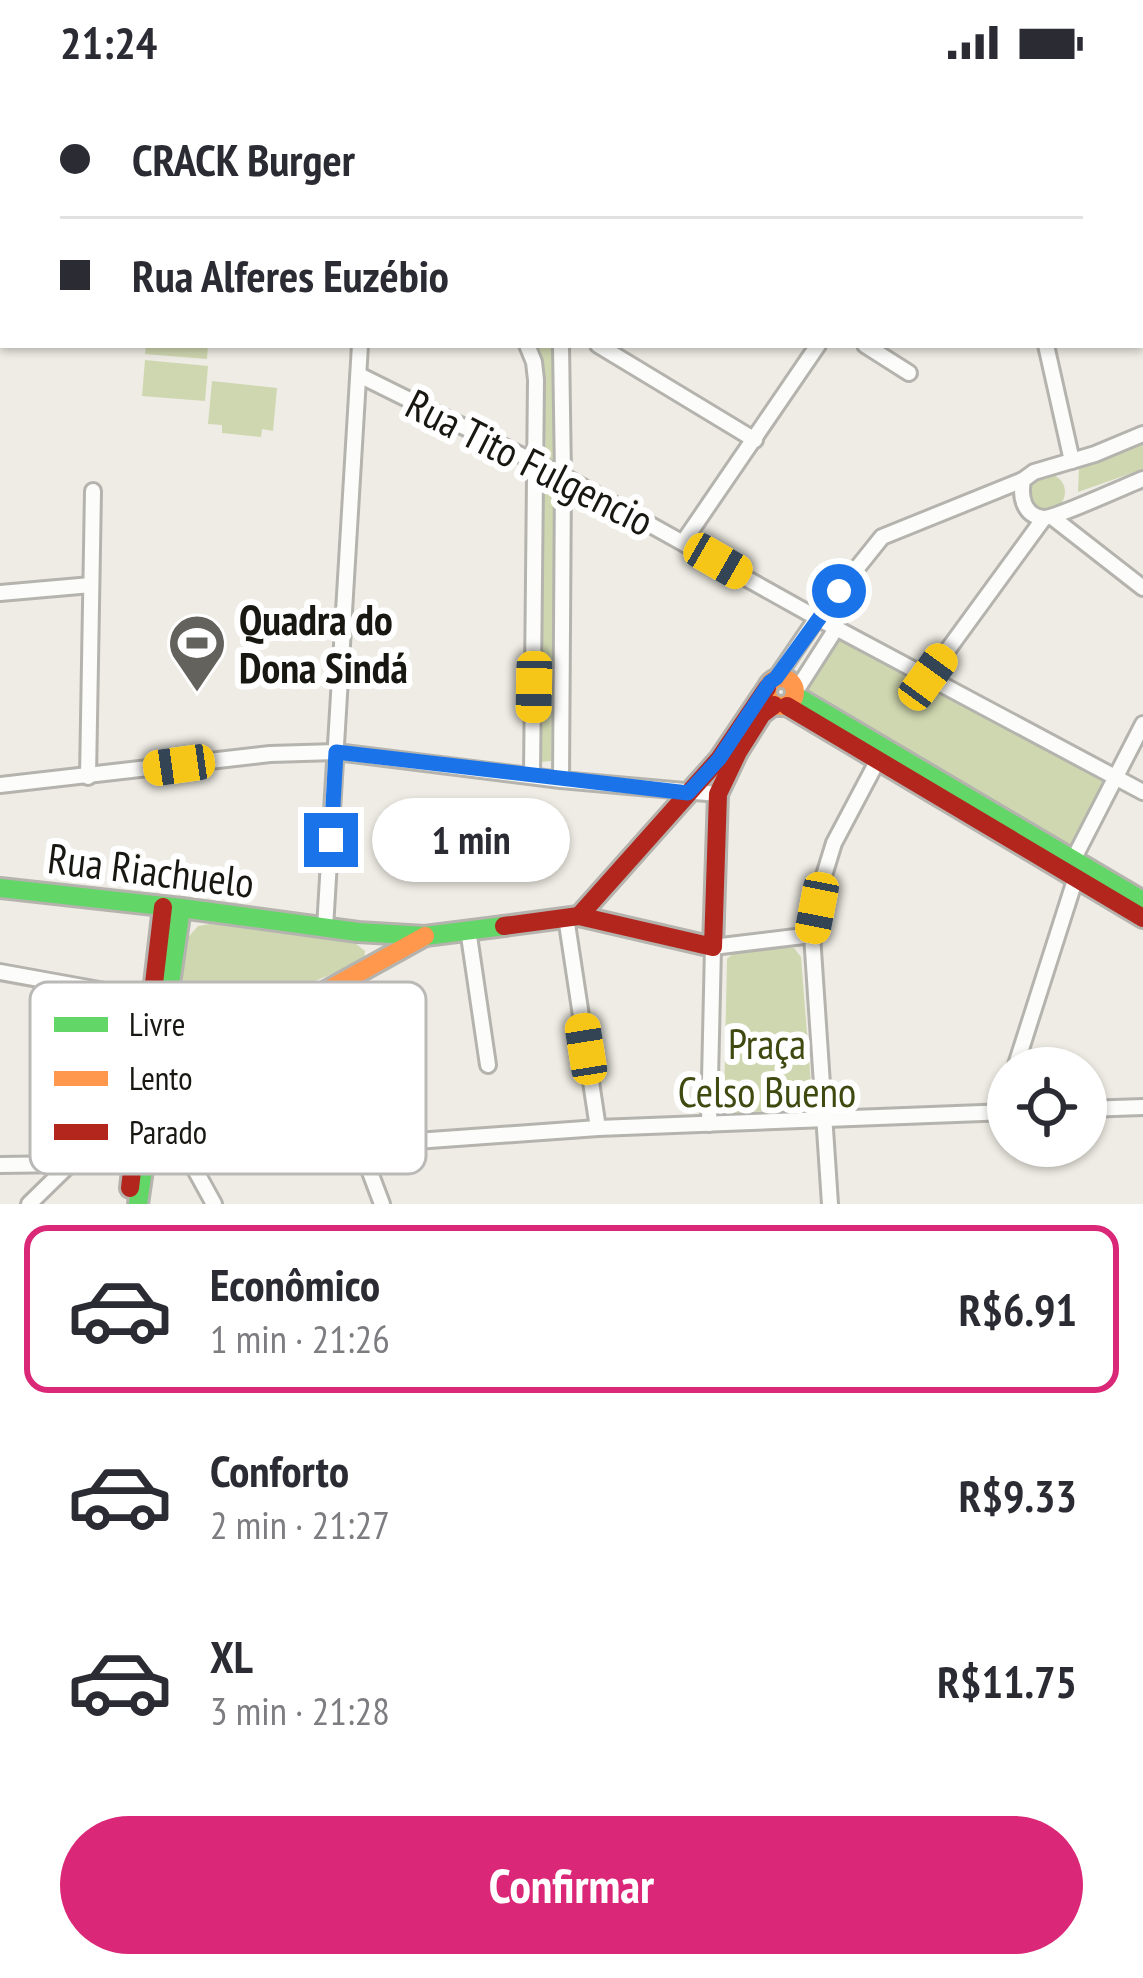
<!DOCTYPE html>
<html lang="pt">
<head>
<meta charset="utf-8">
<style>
  :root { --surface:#fff; --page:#f2f2f3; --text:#2b2b33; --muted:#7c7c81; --line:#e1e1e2; --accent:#db2777 }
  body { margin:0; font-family:"PT Sans Narrow",sans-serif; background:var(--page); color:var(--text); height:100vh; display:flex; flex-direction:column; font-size:45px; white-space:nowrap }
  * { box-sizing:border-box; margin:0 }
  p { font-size:39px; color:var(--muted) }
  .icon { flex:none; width:66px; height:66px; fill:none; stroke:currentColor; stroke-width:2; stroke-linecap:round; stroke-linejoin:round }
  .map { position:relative; height:1120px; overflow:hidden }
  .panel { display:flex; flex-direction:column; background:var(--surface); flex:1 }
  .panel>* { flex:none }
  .hud { position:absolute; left:0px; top:0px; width:1143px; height:264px; box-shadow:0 3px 9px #0004; display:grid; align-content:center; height:264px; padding:0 60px; background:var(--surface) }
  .tools { position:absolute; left:987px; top:963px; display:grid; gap:24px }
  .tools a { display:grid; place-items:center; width:120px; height:120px; border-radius:50%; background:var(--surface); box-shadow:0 3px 9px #0004; font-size:60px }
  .end { position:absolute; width:54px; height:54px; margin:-27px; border:15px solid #1a73e8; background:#fff; box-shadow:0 0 0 6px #fff }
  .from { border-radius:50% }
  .bubble { position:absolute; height:84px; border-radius:42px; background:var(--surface); box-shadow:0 3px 9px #0004; font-size:39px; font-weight:700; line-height:84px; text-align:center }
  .car { position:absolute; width:36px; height:72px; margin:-36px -18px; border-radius:15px; box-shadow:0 0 9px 3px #0007; background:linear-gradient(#f5c518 24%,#345 0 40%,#f5c518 0 76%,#345 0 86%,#f5c518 0) }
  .hud b { display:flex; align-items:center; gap:42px; height:114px; font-size:45px }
  .hud b+b { border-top:3px solid var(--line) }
  .hud i { width:30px; height:30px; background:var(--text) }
  ul { padding:21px 0 0; list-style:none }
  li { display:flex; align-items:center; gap:36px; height:168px; margin:0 24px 18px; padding:0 36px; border:6px solid transparent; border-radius:24px }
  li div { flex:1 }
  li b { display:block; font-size:45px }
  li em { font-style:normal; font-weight:700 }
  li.current { border-color:var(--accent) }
  li>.icon { width:108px; height:108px; stroke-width:1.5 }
  .primary-button { display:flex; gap:24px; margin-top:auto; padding:24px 60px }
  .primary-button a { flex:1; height:138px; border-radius:72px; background:var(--accent); color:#fff; font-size:48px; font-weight:700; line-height:138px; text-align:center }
  .status { display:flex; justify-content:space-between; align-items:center; height:84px; padding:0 60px; background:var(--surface); direction:ltr }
  .status svg { height:33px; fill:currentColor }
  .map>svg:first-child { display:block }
  .green { fill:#cfd7b0 }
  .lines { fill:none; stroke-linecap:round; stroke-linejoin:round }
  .stream { stroke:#9bccef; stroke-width:3 }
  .street-casing { stroke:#b5b3ad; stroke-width:20 }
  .fast-casing { stroke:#b5b3ad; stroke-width:24 }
  .slow-casing { stroke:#b5b3ad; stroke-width:24 }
  .jam-casing { stroke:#b5b3ad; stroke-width:24 }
  .street { stroke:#fcfcfb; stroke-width:14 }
  .fast { stroke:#63d668; stroke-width:18 }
  .slow { stroke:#ff974d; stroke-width:18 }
  .jam { stroke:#b3261e; stroke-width:18 }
  .route { stroke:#1a73e8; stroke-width:15 }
  .labels { text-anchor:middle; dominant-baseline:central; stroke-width:12; stroke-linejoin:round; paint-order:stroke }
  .street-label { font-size:42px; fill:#181712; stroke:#fff }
  .poi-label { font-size:42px; font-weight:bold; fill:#181712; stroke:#fff; text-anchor:start }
  .park-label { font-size:42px; fill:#3f4a10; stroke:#fff }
  .key { fill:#fff; stroke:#bab9b8; stroke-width:3 }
  .key-label { font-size:33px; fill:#181712 }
</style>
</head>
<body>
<div class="status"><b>21:24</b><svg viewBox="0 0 49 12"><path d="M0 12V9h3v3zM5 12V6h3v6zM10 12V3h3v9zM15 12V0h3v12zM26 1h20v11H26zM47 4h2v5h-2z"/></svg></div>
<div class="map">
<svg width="1143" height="1120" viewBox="0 0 1143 1120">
  <rect width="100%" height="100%" fill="#eeece4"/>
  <g class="green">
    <path d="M 146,261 L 208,261 L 207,275 L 145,270 Z"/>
    <path d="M 540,261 L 554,261 L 556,272 L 556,374 L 551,377 L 546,375 L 543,287 L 537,265 Z"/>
    <path d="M 145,276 L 208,282 L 205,317 L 142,312 Z"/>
    <path d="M 212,297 L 277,304 L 273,347 L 262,345 L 261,353 L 222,349 L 222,341 L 208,340 Z"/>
    <path d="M 1143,358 L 1143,385 L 1078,408 L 1079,383 Z"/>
    <circle cx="1047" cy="408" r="18"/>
    <path d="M 548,395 L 553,397 L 556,403 L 551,677 L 541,678 L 544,402 Z"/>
    <path d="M 836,553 L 846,555 L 1104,697 L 1105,703 L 1071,768 L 810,615 L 805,606 Z"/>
    <path d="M 210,840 L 355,859 L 365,867 L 364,877 L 202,943 C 187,946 180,947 172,932 L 184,858 L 198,842 Z"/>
    <path d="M 778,862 L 794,864 L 801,873 L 812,1013 L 804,1024 L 735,1029 L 724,1020 L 727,875 L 738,865 Z"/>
  </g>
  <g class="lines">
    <g class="stream">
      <path d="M 1140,109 L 1143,110"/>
      <path d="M 0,218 L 3,217"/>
    </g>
    <defs>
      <g id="street">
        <path d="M 216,0 L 218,3"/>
        <path d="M 986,0 L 987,3"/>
        <path d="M 374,3 L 374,0"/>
        <path d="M 573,3 L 586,0"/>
        <path d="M 0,55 L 3,56"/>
        <path d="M 1140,96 L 1143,97"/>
        <path d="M 1140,121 L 1143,122"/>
        <path d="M 527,261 L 534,278 L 536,296 L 532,692"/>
        <path d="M 561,261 L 563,392 L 561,696"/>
        <path d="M 598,261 L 755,356"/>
        <path d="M 865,261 L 909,289"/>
        <path d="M 1046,261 L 1072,377"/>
        <path d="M 359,291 L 563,392 L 819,535 L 1143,708"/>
        <path d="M 1143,350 L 1095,370 L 1034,388 L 1023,396 C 1020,412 1023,431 1043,434 C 1053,435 1128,401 1143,395"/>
        <path d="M 1052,433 L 1143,504"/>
        <path d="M 684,457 L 818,261"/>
        <path d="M 0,509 L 91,501"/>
        <path d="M 928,593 L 1044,434"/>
        <path d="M 776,594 L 817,534 L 882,453 L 1023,396"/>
        <path d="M 796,607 L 837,543"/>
        <path d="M 88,693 L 93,407"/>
        <path d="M 0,701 L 270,670 L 336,668 L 561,696 L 718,710"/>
        <path d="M 1069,784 L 1143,640"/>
        <path d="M 566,833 L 598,1044"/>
        <path d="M 325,844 L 360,261"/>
        <path d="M 468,845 L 488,981"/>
        <path d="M 0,888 L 160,917"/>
        <path d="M 306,918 L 382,1120"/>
        <path d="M 1015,984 L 1076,793"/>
        <path d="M 155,1013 L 214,1120"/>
        <path d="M 1086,1025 L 1143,1023"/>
        <path d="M 1001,1028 L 1008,1006"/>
        <path d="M 709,1040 L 713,863 L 812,851"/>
        <path d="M 0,1081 L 70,1080 L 146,1071 L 360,1061 L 598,1044 L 1008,1028"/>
        <path d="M 29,1120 L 70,1080"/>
        <path d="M 830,1120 L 812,851 L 822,798 L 834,759 L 880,672"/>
      </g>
      <g id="fast">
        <path d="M 796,612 L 1143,817"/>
        <path d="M 0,804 L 181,824 L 358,848 L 425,852 L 504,842"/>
        <path d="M 138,1120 L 181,824"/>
      </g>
      <g id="slow">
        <circle cx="781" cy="608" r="14"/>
        <path d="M 145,965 L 161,963 L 306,918 L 425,852"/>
      </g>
      <g id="jam">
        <path d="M 787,622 L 1143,834"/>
        <path d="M 579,832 L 719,675 L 767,604"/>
        <path d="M 504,842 L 579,832 L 713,863 L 718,710 L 738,668 L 762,630 L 774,621"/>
        <path d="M 130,1104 L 163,823"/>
      </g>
    </defs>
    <use href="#street" class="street-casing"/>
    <use href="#fast" class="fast-casing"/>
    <use href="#slow" class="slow-casing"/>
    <use href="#jam" class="jam-casing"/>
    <use href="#street" class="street"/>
    <use href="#fast" class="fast"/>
    <use href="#slow" class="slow"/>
    <use href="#jam" class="jam"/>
  </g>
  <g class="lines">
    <path class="route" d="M 331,756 L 336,668 L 688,709 L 719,675 L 770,598 L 776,594 L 839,507"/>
  </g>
  <defs>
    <symbol id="stadium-pin" viewBox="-11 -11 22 30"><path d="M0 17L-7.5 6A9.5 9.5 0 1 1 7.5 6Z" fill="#63625c" stroke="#fff"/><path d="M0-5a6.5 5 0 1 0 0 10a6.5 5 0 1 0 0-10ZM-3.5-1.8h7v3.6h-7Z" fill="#fff"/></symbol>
  </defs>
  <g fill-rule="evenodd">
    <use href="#stadium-pin" x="164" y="526" width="66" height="90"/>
  </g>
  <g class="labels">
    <g class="street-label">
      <text transform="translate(530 378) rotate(27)">Rua Tito Fulgencio</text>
      <text transform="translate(151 786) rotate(7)">Rua Riachuelo</text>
    </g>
    <g class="poi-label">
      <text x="239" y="535">Quadra do<tspan x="239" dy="48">Dona Sindá</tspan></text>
    </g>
    <g class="park-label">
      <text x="767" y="959">Praça<tspan x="767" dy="48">Celso Bueno</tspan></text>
    </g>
  </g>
  <rect x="30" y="898" width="396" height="192" rx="18" class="key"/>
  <rect x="54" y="933" width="54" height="15" fill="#63d668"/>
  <rect x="54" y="987" width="54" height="15" fill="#ff974d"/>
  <rect x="54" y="1040" width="54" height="16" fill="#b3261e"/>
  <g class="key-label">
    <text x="129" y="952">Livre</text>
    <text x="129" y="1006">Lento</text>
    <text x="129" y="1060">Parado</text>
  </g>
</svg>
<div class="tools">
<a><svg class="icon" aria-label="locate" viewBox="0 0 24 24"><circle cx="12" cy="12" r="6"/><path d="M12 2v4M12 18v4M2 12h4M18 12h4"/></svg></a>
</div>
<i class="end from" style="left:839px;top:507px"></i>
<i class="end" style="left:331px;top:756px"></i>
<div class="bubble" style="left:372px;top:714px;width:198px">1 min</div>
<i class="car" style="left:718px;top:477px;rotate:120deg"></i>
<i class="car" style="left:928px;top:593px;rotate:36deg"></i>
<i class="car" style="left:534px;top:603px;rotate:181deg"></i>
<i class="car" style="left:179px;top:681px;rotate:262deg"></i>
<i class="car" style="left:817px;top:824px;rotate:191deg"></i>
<i class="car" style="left:586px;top:965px;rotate:351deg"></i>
<div class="hud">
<b><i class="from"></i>CRACK Burger</b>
<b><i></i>Rua Alferes Euzébio</b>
</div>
</div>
<section class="panel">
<ul>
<li class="current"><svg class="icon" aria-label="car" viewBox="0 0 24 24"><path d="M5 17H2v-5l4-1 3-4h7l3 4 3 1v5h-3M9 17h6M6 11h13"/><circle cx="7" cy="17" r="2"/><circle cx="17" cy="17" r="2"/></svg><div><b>Econômico</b><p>1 min · 21:26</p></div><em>R$6.91</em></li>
<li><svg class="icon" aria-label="car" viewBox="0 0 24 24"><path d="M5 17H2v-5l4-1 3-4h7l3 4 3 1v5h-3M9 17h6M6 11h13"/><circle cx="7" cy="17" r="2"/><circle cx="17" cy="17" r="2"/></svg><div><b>Conforto</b><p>2 min · 21:27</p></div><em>R$9.33</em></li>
<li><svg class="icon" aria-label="car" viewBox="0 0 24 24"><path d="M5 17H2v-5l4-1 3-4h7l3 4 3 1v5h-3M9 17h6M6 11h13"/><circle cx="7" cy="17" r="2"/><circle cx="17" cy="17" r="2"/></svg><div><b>XL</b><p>3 min · 21:28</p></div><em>R$11.75</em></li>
</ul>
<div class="primary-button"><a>Confirmar</a></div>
</section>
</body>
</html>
